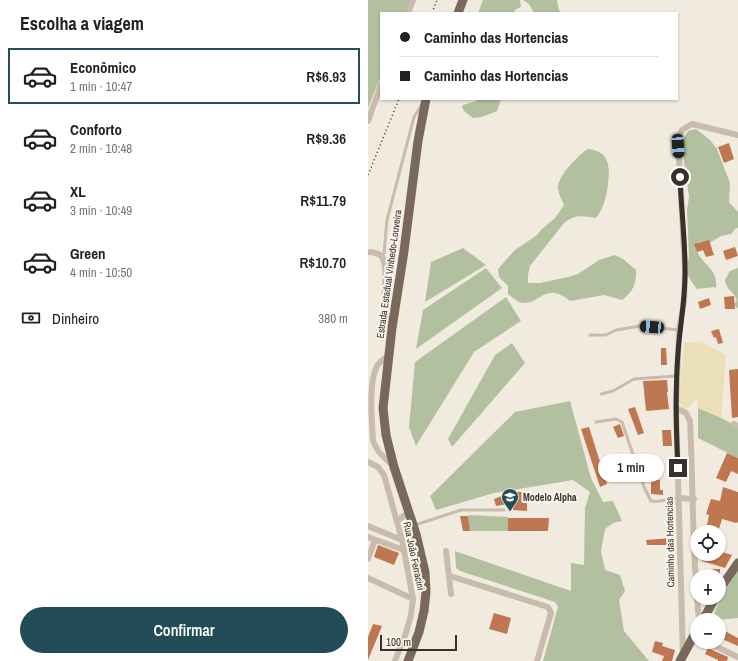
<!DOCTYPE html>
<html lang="pt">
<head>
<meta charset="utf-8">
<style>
  :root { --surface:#fff; --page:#f2f2f2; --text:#202124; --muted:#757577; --line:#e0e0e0; --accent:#224d57 }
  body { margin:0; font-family:"Archivo Narrow",sans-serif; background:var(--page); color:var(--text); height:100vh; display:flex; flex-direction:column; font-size:15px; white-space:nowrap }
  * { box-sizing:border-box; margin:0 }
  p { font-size:13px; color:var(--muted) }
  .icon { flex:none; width:22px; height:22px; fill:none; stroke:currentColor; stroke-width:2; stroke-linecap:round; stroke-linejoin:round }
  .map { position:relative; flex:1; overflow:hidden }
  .sheet { display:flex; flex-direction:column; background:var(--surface); width:368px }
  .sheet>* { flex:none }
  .guide { position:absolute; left:12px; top:12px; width:298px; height:88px; border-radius:0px; box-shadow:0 1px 3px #0004; display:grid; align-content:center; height:88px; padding:0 20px; background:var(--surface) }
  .tools { position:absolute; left:322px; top:525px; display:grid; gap:8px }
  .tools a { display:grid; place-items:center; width:36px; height:36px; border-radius:50%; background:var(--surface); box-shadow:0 1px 3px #0004; font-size:20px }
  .scale { position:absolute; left:12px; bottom:10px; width:77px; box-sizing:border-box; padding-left:4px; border:2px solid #38302a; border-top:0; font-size:11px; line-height:14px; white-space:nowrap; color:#38302a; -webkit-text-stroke:3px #f9f4ec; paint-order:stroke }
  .end { position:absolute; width:18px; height:18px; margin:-9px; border:5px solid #38302a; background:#fff; box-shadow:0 0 0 2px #fff }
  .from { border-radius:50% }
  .bubble { position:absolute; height:28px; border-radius:14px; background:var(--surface); box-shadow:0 1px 3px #0004; font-size:13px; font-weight:600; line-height:28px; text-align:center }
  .car { position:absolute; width:12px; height:24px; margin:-12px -6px; border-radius:5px; box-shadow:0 0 3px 1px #0007; background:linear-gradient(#222 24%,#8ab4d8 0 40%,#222 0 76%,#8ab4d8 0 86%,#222 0) }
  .guide b { display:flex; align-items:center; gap:14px; height:38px; font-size:15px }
  .guide b+b { border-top:1px solid var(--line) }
  .guide i { width:10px; height:10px; background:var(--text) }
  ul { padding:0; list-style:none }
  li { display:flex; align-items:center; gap:12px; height:56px; margin:0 8px 6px; padding:0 12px; border:2px solid transparent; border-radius:0px }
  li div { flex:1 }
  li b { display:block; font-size:15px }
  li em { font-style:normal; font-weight:600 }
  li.current { border-color:var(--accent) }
  li>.icon { width:36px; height:36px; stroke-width:1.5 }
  h2 { padding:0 20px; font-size:18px; line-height:48px }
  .pay { display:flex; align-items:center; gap:10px; height:44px; padding:0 20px; font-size:15px }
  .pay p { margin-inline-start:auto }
  .button { display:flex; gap:8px; margin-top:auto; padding:8px 20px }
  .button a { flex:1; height:46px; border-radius:24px; background:var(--accent); color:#fff; font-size:16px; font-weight:600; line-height:46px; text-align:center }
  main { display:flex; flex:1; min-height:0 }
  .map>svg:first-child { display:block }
  .green { fill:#b2c0a0 }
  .sand { fill:#eadfb9 }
  .building { fill:#be7750 }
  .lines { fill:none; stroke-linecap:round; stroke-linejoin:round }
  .lane { stroke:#c9bcac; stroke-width:3 }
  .street { stroke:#c9bcac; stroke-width:6 }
  .primary { stroke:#78695c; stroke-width:9 }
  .rail { stroke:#38302a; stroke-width:1.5; stroke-dasharray:1 3; stroke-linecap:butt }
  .route { stroke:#38302a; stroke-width:5 }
  .labels { text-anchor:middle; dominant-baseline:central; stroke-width:4; stroke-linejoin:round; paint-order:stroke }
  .street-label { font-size:10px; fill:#38302a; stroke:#f9f4ec }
  .poi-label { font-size:10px; font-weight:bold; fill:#38302a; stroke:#f9f4ec; text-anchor:start }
</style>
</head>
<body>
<main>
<section class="sheet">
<h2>Escolha a viagem</h2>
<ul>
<li class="current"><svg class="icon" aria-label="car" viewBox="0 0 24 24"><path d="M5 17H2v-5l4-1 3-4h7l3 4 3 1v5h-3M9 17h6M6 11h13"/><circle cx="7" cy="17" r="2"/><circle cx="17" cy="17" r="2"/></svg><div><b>Econômico</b><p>1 min · 10:47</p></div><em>R$6.93</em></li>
<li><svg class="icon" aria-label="car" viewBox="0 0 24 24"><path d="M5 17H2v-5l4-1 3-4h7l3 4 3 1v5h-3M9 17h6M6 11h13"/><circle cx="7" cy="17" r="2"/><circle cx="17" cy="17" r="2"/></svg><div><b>Conforto</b><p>2 min · 10:48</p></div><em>R$9.36</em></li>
<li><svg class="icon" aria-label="car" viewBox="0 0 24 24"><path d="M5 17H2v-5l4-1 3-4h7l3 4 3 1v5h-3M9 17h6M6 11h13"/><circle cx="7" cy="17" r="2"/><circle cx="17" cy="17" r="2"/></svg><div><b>XL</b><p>3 min · 10:49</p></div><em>R$11.79</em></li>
<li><svg class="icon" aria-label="car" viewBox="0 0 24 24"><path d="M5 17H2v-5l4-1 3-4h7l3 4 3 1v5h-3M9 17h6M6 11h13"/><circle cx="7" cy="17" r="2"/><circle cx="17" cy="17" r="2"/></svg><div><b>Green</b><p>4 min · 10:50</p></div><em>R$10.70</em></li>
</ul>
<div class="pay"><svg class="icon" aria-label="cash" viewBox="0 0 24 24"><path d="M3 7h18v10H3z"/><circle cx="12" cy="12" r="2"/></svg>Dinheiro<p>380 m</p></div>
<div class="button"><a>Confirmar</a></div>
</section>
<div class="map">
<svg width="370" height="661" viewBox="0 0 370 661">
  <rect width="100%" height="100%" fill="#f1ebdf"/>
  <g class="green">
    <path d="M 0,0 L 43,0 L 38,13 L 13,13 L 13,76 L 0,108 Z"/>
    <path d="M 115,0 L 152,0 L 153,7 L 147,10 L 146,13 L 110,13 Z"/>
    <path d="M 155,0 L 189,0 L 191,10 L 194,13 L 166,13 L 161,4 Z"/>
    <path d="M 109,99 L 133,99 L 129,111 L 114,117 L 105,118 L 96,111 L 94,107 L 95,105 L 108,101 Z"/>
    <path d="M 328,129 L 342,140 L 349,149 L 362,183 L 361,202 L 370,212 L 370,228 L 368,228 L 363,234 L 353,236 L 340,244 L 337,241 L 331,242 L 327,246 C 328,249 329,252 331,255 C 338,267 350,270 348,288 L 346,287 L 329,289 L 325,284 L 318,272 L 321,257 L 319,210 L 321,197 L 314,147 L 316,138 L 320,131 Z"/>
    <path d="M 220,149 C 242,151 242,167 240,185 C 238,197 236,208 228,218 C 214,216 208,214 196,223 L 162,266 L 160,275 L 160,283 L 172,283 L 200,277 L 210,274 L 231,260 L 247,255 L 255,259 L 268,270 C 268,284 266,291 254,300 L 236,295 L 202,301 C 177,281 174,304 154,303 C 149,302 144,297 140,294 L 140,286 L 131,277 L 130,269 L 147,250 L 169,235 L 174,229 L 187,218 L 196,205 C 194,200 191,195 190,189 C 188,178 210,155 220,149 Z"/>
    <path d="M 95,248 L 118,265 L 57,302 L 63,262 Z"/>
    <path d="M 118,268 L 134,288 L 48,349 L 55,310 Z"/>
    <path d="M 370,268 L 370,308 L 365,305 L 369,301 C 367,292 359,292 357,280 L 362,271 Z"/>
    <path d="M 138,297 L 153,321 L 106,352 L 48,446 L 41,427 L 47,362 Z"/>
    <path d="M 144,343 L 157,363 L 84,447 L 80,439 L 127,355 Z"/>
    <path d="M 202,401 L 223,478 L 235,502 L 245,501 L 254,521 L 245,523 L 237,529 L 233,551 L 237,570 L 252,575 L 257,591 L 251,600 L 256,631 L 281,661 L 175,661 L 190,607 L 187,602 L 92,571 L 88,568 L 87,551 L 203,591 L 203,563 L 216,565 L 217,508 L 222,492 L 205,480 L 126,493 L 68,510 L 62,496 L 147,412 Z"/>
    <path d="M 330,408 L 348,415 L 370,427 L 370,458 L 330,438 Z"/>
    <path d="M 101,515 L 140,517 L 140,531 L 102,531 L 100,518 Z"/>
    <path d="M 370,571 L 370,618 L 349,620 L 346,617 C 346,606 363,580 370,571 Z"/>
  </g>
  <path class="sand" d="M 332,341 L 358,355 L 353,418 L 330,408 L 330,401 L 326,400 C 324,404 323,407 317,409 L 313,406 L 311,402 L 316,343 Z"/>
  <g class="building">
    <path d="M 361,143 L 366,159 L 356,163 L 350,147 Z"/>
    <path d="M 341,240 L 346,255 L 338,257 L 335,250 L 329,252 L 326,244 Z"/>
    <path d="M 367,247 L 370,256 L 358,260 L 355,251 Z"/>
    <path d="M 366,296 L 367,309 L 357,309 L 356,297 Z"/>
    <path d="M 341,298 L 343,305 L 332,309 L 330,302 Z"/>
    <path d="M 351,329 L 355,343 L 350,344 L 348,337 L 346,338 L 343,331 Z"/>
    <path d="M 293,348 L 298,348 L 299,365 L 293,365 Z"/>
    <path d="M 370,369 L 370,417 L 364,418 L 361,370 Z"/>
    <path d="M 299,380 L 300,392 L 299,392 L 301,409 L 278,411 L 275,381 Z"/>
    <path d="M 267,407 L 276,433 L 270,435 L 260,409 Z"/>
    <path d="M 252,424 L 256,436 L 250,438 L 245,427 Z"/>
    <path d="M 221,427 L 239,484 L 232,487 L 213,429 Z"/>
    <path d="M 294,430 L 303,430 L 304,446 L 295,446 Z"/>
    <path d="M 359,453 L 370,458 L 370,474 L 363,471 L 358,482 L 348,478 Z"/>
    <path d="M 283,479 L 292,480 L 292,490 L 295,490 L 295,495 L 283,494 Z"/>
    <path d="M 355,487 L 370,492 L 370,523 L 368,522 L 368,523 L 354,519 L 351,529 L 339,525 L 341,515 L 338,514 L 343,499 L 352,501 Z"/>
    <path d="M 144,492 L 159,492 L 159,511 L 145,510 L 144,503 L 128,506 L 126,499 Z"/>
    <path d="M 92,516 L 100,516 L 102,531 L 95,531 Z"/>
    <path d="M 140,518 L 181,518 L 180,531 L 140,531 Z"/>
    <path d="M 304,538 L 305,545 L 279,545 L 278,540 Z"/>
    <path d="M 10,545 L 31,553 L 26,565 L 6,557 Z"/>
    <path d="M 351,551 L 364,555 L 357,568 L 334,561 L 336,554 L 351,554 Z"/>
    <path d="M 337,569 L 352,569 L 352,574 L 337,575 Z"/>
    <path d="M 126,613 L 143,618 L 139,634 L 121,629 Z"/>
    <path d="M 5,624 L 14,626 L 0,660 L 0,637 Z"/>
    <path d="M 351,628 L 370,638 L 370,646 L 354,639 L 355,638 L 351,636 Z"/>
    <path d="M 287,641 L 295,643 L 294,646 L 307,650 L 304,661 L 294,661 L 296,656 L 284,652 Z"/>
    <path d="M 340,648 L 360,657 L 359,661 L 350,661 L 350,660 L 337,654 Z"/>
  </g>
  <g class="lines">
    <g class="lane">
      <path d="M 14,258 L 16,253 L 19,220 L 46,117 L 54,104"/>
      <path d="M 222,335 L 238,335 L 248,330 L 272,326 L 311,330"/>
      <path d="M 233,394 L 245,391 L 266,379 L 308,376"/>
      <path d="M 228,422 L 248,419 L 254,422 L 276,487 L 283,501 C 292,503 302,498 311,498"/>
      <path d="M 47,525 L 93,510 L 136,510"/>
    </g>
    <g class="street">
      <path d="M 40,13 L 45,0"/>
      <path d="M 0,121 L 13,85"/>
      <path d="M 0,252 C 4,252 9,253 12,255 C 22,262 15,297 16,308 C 16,315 21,321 24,328"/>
      <path d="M 20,356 C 16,359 11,362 9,366 C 0,384 4,420 5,441 L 10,451 L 25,466"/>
      <path d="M 308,408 L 318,413 L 322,421 C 325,479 324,538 329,596"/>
      <path d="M 366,424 L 370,426"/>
      <path d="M 0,462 L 10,467 L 16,475 L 34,540 L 45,599 L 43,615 L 38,633 L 27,661"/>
      <path d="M 311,498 L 326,499"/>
      <path d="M 29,521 L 41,512"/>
      <path d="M 0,526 L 34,540"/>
      <path d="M 0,537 L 36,550"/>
      <path d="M 78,551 L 83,594"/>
      <path d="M 0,559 L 7,540"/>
      <path d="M 82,576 L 180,607 L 183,613 L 169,661"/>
      <path d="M 0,578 L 45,599"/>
      <path d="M 329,598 L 331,620"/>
      <path d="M 338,642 L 370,657"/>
      <path d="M 315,655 L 308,408 L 311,330 L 316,302 L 317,269 L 310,139 L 314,130 L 324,124 L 370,135"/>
    </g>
    <g class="primary">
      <path d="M 90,13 L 95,0"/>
      <path d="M 351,590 L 370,563"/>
      <path d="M 335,620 L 347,598"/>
      <path d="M 40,661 L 51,632 L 56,611 L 58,592 L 57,572 L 48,534 L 26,467 L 18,435 L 15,408 L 24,328 L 36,251 L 50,141 L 58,99"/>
      <path d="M 312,661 L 329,630"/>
    </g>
    <g class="rail">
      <path d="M 64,13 L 69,0"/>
      <path d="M 0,175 L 31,99"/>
    </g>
  </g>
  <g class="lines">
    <path class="route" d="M 310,468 C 308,430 307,391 310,353 C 312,324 318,296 317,268 C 317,238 313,207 312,177"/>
  </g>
  <defs>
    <symbol id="school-pin" viewBox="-11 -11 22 30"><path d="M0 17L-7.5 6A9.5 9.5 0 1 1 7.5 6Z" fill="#224d57" stroke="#f9f4ec"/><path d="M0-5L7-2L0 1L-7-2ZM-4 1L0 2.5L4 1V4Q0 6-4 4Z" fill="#fff"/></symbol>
  </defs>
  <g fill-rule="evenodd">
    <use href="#school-pin" x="132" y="487" width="20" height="27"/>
  </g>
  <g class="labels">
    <g class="street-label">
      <text transform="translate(21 274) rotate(-82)">Estrada Estadual Vinhedo-Louveira</text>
      <text transform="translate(302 542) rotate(-91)">Caminho das Hortencias</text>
      <text transform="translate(46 556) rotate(78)">Rua João Ferracini</text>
    </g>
    <g class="poi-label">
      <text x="155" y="497">Modelo Alpha</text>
    </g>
  </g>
</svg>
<div class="tools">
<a><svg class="icon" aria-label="locate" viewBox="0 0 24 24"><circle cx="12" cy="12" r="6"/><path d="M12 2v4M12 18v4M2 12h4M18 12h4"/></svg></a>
<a>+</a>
<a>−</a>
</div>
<div class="scale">100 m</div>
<i class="end from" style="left:312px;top:177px"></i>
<i class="end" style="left:310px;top:468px"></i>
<div class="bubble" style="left:230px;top:454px;width:66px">1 min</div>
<i class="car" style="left:310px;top:146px;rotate:176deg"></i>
<i class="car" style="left:284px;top:327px;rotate:274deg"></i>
<div class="guide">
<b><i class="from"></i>Caminho das Hortencias</b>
<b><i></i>Caminho das Hortencias</b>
</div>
</div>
</main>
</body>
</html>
